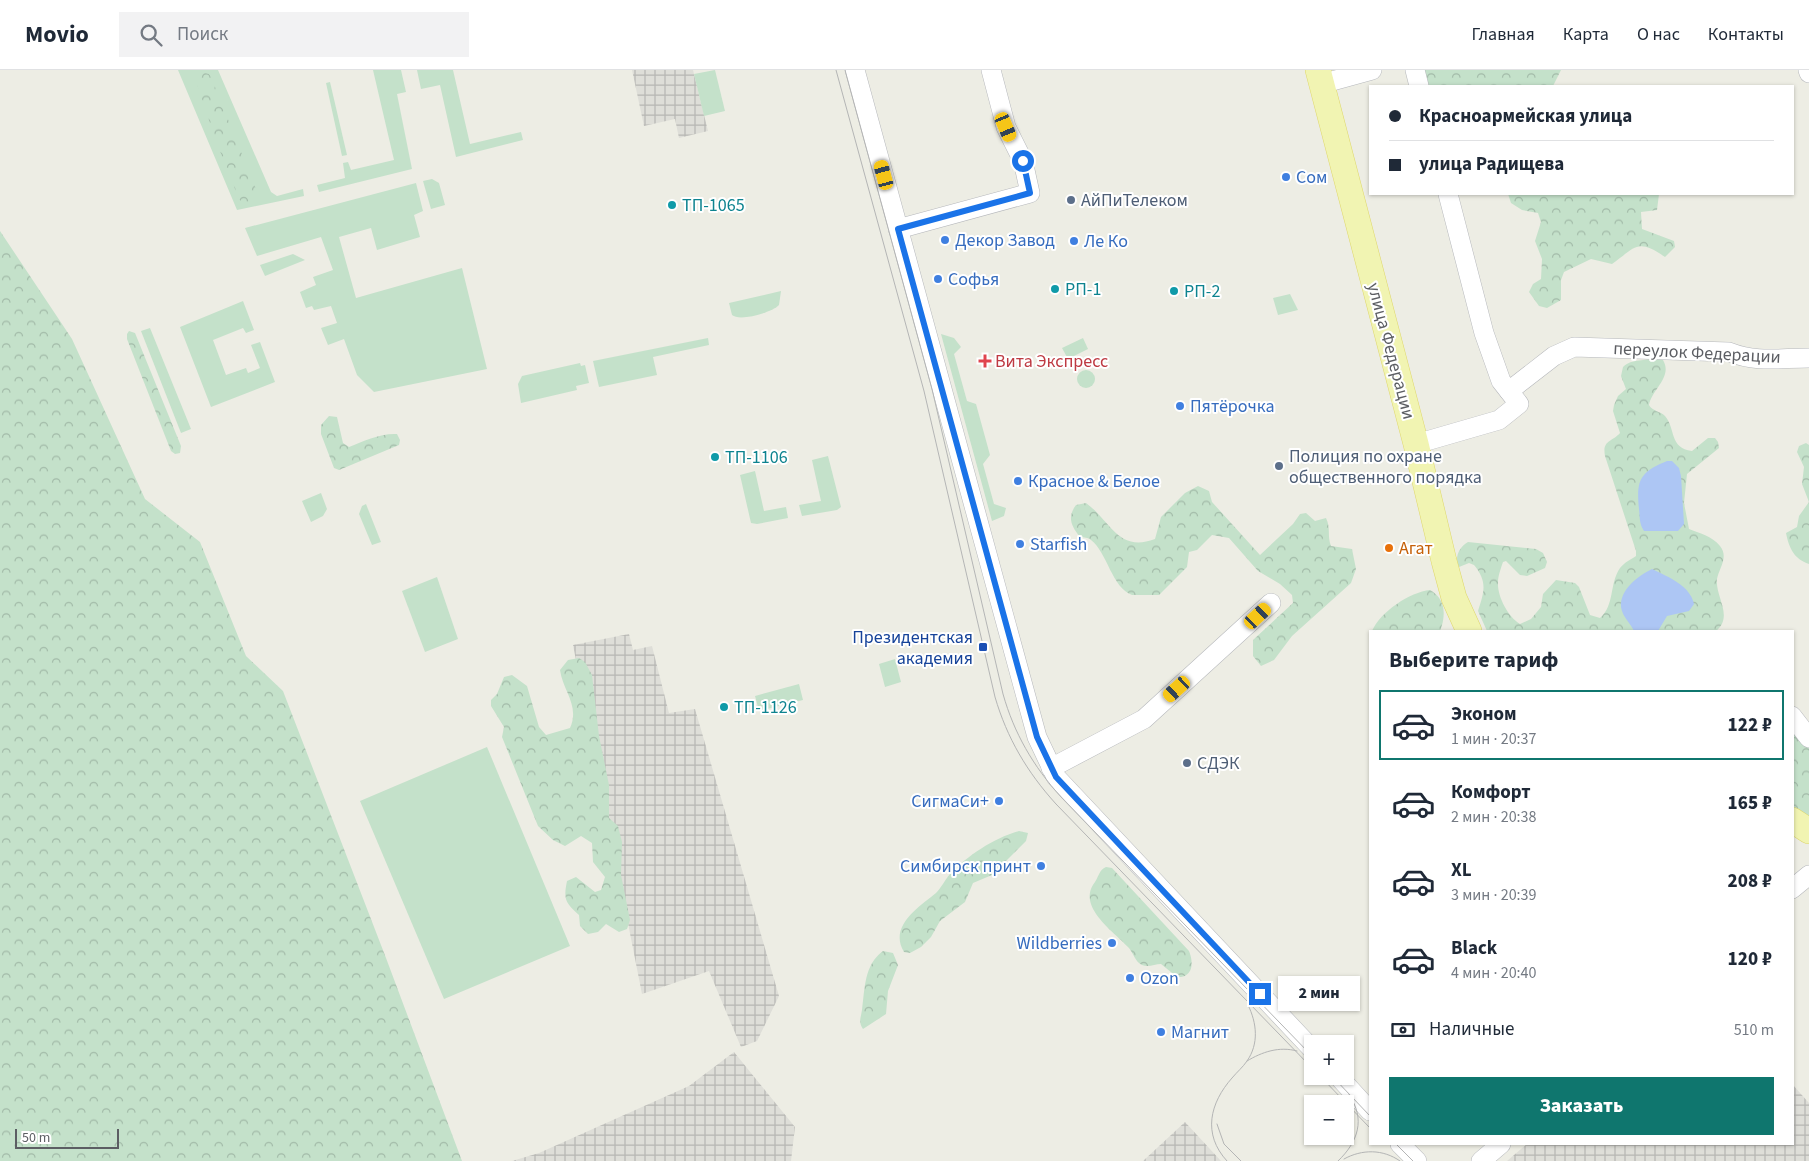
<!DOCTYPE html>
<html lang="ru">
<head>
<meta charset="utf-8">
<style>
  :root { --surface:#fff; --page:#f2f2f3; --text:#1f2937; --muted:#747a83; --line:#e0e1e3; --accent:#0f766e }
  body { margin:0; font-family:"Source Sans 3",sans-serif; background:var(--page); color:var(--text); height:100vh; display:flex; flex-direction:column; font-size:19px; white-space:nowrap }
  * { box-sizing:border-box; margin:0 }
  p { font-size:16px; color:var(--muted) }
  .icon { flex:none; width:28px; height:28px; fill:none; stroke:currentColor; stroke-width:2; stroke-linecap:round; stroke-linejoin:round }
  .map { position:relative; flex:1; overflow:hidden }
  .panel { position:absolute; left:1369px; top:560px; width:425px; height:515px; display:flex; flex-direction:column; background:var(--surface); border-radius:0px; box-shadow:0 1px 4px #0004 }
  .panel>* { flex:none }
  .hud { position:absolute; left:1369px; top:15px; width:425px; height:110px; border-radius:0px; box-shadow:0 1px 4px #0004; display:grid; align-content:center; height:110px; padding:0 20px; background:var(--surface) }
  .tools { position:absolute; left:1304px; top:965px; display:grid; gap:10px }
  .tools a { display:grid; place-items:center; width:50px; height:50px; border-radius:0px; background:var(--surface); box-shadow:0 1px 4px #0004; font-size:25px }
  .scale { position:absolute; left:15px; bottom:12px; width:104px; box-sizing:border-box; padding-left:5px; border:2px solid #5c5e63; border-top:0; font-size:14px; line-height:18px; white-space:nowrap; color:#5c5e63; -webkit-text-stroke:4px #fff; paint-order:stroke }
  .end { position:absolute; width:22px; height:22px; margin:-11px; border:6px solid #1a73e8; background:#fff; box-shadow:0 0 0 2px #fff }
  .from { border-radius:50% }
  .bubble { position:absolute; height:35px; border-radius:0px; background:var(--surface); box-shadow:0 1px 4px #0004; font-size:16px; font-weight:800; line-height:35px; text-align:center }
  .car { position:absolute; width:15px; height:30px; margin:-15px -8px; border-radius:6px; box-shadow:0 0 4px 1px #0007; background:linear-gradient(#f5c518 24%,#345 0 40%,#f5c518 0 76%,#345 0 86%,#f5c518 0) }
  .hud b { display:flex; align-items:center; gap:18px; height:48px; font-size:19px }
  .hud b+b { border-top:1px solid var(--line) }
  .hud i { width:12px; height:12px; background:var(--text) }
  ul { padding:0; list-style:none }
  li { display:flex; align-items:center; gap:15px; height:70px; margin:0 10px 8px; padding:0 10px; border:2px solid transparent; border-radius:0px }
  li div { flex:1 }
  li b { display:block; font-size:19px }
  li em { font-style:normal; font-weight:800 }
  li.selected { border-color:var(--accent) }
  li>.icon { width:45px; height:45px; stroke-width:1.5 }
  h2 { padding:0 20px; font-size:22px; line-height:60px }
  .pay { display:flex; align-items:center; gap:12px; height:55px; padding:0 20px; font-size:19px }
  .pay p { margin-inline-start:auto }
  .cta { display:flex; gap:10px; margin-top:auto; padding:10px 20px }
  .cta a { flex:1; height:58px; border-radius:0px; background:var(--accent); color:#fff; font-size:20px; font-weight:800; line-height:58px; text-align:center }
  header { display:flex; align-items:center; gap:30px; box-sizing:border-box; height:70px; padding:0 25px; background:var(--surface); border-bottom:1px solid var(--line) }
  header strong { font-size:24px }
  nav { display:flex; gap:28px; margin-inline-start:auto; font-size:18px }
  .search { width:350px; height:45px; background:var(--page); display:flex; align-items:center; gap:12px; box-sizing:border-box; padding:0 18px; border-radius:0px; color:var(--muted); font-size:19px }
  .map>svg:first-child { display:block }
  .industrial { fill:url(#industrial-grid) }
  .green { fill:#c4e1ca }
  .forest { fill:url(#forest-crowns) }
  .water { fill:#adc6f4 }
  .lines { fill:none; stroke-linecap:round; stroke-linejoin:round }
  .minor-casing { stroke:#b6b8bc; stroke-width:20 }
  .major-casing { stroke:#dfd76b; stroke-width:26 }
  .minor { stroke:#fff; stroke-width:19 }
  .major { stroke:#f1f4b2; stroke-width:25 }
  .tram { stroke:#b4b5b5; stroke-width:1 }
  .route { stroke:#1a73e8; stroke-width:6 }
  .shop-dot { fill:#3f7fe0; stroke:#fff; stroke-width:2 }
  .service-dot { fill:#5c6f8a; stroke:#fff; stroke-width:2 }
  .culture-dot { fill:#0f9aa8; stroke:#fff; stroke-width:2 }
  .health-dot { fill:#e0444e; stroke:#fff; stroke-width:2 }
  .food-dot { fill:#e8710a; stroke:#fff; stroke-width:2 }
  .transit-dot { fill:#1a4fb4; stroke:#fff; stroke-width:2 }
  .labels { text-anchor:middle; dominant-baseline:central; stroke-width:4; stroke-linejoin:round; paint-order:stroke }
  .shop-label { font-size:18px; fill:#366cbe; stroke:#fff; text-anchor:start }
  .service-label { font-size:18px; fill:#4e5e75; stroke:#fff; text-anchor:start }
  .culture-label { font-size:18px; fill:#0d838f; stroke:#fff; text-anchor:start }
  .street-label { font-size:18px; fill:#5c5e63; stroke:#fff }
  .health-label { font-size:18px; fill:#be3a42; stroke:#fff; text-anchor:start }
  .food-label { font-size:18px; fill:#c56008; stroke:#fff; text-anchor:start }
  .transit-label { font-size:18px; fill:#164399; stroke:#fff; text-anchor:end }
</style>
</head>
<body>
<header>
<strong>Movio</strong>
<div class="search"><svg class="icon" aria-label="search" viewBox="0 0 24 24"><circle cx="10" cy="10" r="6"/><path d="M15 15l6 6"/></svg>Поиск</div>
<nav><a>Главная</a><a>Карта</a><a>О нас</a><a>Контакты</a></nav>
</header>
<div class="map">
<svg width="1809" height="1091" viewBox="0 0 1809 1091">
  <defs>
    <pattern id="industrial-grid" width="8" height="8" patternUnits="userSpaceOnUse" patternTransform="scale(1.25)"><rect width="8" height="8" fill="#deded8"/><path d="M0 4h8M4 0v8" fill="none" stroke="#b7b7b3"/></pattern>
    <pattern id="forest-crowns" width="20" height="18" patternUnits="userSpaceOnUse" patternTransform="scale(1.25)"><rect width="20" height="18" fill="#c4e1ca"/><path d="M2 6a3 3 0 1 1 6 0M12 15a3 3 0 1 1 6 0" fill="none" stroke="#a2baa8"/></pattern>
  </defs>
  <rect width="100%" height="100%" fill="#edede4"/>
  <g class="industrial">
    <path d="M 632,0 L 693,0 L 708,61 L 679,68 L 675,49 L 644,56 Z"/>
    <path d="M 629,564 L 633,580 L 652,576 L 669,643 L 695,639 L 779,926 L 757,971 L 741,977 L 709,901 L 642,924 L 573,575 Z"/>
    <path d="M 734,982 L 795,1057 L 791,1091 L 512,1091 L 539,1083 L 689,1016 Z"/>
    <path d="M 1793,1015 L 1809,1033 L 1809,1091 L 1507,1091 L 1527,1074 L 1792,1074 Z"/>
    <path d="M 1185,1052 L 1221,1091 L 1143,1091 Z"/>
  </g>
  <g class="green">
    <path d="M 178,0 L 218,0 L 271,122 L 277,126 L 303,119 L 304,126 L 237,140 Z"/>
    <path d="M 373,0 L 401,0 L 406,22 L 397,24 L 412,99 L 319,122 L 317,115 L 345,108 L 343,93 L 348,92 L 351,100 L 394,90 Z"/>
    <path d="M 417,0 L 453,0 L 470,74 L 521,62 L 523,70 L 456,87 L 440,15 L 421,19 Z"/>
    <path d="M 715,0 L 725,41 L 704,46 L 694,4 Z"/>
    <path d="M 330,12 L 347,85 L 342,86 L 326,13 Z"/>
    <path d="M 432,109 L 439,113 L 445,135 L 431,139 L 423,111 Z"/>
    <path d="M 416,113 L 423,141 L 414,145 L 420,167 L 377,180 L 371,158 L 339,167 L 356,228 L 462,198 L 487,299 L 374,322 L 357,305 L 344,269 L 328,275 L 321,258 L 337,253 L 331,236 L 314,240 L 312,236 L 306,238 L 300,222 L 316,215 L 313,207 L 333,200 L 321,167 L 257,186 L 245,158 Z"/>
    <path d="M 293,184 L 305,190 L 265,206 L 260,195 Z"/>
    <path d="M 781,221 L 779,235 C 773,242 740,252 732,245 L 729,233 Z"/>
    <path d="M 1290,224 L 1298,240 L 1278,245 L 1273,228 Z"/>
    <path d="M 243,231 L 254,260 L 246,263 L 243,258 L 213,270 L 226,305 L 246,298 L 248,303 L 260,298 L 251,275 L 260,272 L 275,312 L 211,337 L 180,257 Z"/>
    <path d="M 150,258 L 191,359 L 181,363 L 141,261 Z"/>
    <path d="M 941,264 L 954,268 L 961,277 L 954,284 L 967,331 L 976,334 L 990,385 L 983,394 L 994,434 L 1006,438 L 1004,446 L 992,451 Z"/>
    <path d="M 708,268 L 709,275 L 653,287 L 657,305 L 599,317 L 593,291 Z"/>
    <path d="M 1083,268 L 1088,279 L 1068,289 L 1062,278 Z"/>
    <path d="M 580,293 L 581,296 L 585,295 L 589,313 L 576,316 L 577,320 L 521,333 L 518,314 L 522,306 Z"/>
    <circle cx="1086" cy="309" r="9"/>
    <path d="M 828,386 L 841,437 L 837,440 L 802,446 L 799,435 L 821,431 L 812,390 Z"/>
    <path d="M 755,401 L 764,441 L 786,437 L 788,448 L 757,454 L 751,453 L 740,405 Z"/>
    <path d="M 321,423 L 327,439 L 323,446 L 311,452 L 302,431 Z"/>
    <path d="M 366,434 L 381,472 L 372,475 L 359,444 L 362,436 Z"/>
    <path d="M 437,507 L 458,569 L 425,582 L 402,521 Z"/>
    <path d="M 895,589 L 901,612 L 885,617 L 879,594 Z"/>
    <path d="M 799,614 L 803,630 L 759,641 L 755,626 Z"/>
    <path d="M 487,677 L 570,876 L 444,929 L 360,731 Z"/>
  </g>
  <g class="forest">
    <path d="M 1424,0 L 1561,0 L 1553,16 L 1425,16 Z"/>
    <path d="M 202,2 L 209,4 L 211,7 L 256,119 L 258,127 L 251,134 L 244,134 L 239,129 L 216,71 L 196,11 L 197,5 Z"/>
    <path d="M 1508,124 L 1659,124 L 1657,140 L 1641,142 L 1642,159 L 1674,171 L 1675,177 L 1665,187 C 1637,168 1636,177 1612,194 L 1591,189 L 1564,202 L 1561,210 L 1561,230 L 1547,238 L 1539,236 L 1529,222 L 1533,214 L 1541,209 L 1542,189 L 1535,171 L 1541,152 L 1538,143 L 1522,140 L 1511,133 Z"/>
    <path d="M 0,161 L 72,269 L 145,429 L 200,472 L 246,586 L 283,621 L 386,888 L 462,1091 L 0,1091 Z"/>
    <path d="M 129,261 L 135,263 L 181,376 L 180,383 L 175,384 L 171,381 L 127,269 L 127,264 Z"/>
    <path d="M 1657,287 L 1663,290 C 1673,307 1652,319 1649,335 C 1652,341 1660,341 1665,346 C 1676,359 1669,378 1692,381 L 1708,368 L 1715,368 L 1718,372 L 1719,378 L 1687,404 L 1684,433 L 1689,459 C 1699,463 1712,466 1720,476 C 1729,487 1719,498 1717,509 C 1715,527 1734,546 1716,561 L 1487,561 L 1478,541 C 1484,522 1488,512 1474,495 L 1469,493 L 1459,497 C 1454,488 1459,477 1468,472 L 1536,479 L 1543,483 L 1547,492 L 1545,498 L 1527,506 L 1520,505 L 1506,491 L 1503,492 C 1501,498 1498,506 1498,512 C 1497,526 1508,547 1520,554 L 1531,549 L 1541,537 L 1543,524 L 1556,510 L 1575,513 L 1579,517 L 1590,545 L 1600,548 C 1615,535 1609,514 1620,498 C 1625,492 1630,490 1636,486 L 1636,481 L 1605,386 C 1602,370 1612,372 1620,363 L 1613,341 L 1614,335 L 1618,326 L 1626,319 L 1621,306 L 1623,297 C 1632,288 1645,292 1657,287 Z"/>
    <path d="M 329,346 L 337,347 L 343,373 L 349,377 C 363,371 381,363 397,364 L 400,370 L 399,375 L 339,400 L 334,398 L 321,364 L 321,355 Z"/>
    <path d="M 1806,373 L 1809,375 L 1809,494 C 1794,489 1789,478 1786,463 L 1797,457 L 1799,446 L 1809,432 L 1802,414 L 1804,397 L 1797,382 L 1799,376 Z"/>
    <path d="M 1198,416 L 1209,421 L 1212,432 L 1260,485 L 1293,454 L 1300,444 L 1306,443 L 1315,451 L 1326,448 C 1331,458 1327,466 1331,476 L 1352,479 L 1356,499 L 1351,513 L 1292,566 L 1274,590 L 1261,596 L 1253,586 L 1253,570 L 1293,533 L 1292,525 L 1280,514 L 1258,501 L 1229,468 L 1212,465 L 1197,480 L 1189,482 L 1187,497 L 1159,525 L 1132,525 C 1112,518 1107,482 1091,470 C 1088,467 1084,468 1080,467 C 1071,456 1067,447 1076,435 L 1086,433 C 1111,451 1118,483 1155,469 L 1161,447 L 1185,423 Z"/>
    <path d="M 1430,520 C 1446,529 1446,546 1440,561 L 1372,561 C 1380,542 1410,522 1430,520 Z"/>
    <path d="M 579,588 L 585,592 L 592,605 L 599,666 L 609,715 L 609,748 L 618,756 L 622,772 L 621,805 L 630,850 L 627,859 L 619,862 L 606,854 L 598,862 L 588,864 L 580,856 L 579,845 C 566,833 563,830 567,811 L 576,807 L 595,822 L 601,820 L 605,807 L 593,792 L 592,773 L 581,766 L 565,776 L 553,770 L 538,756 L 502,667 L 504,657 L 491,636 L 491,630 L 497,624 L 504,607 L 512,605 L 527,616 L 539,657 L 546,665 L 570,658 C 580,636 563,621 560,600 L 568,590 Z"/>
    <path d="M 1792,654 L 1809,675 L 1809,750 L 1793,738 Z"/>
    <path d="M 1019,761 L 1028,763 L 1026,771 L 992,805 L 973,813 L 965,832 L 940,851 L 931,867 L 921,877 L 910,883 L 904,882 C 888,856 920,836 936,823 C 941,818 945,810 950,804 C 967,786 994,768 1019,761 Z"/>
    <path d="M 1106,797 L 1112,798 L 1189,881 C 1194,893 1193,908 1177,907 L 1161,894 C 1155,894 1148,898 1142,895 C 1135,892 1133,882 1128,877 C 1113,861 1076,836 1095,812 C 1099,806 1099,800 1106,797 Z"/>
    <path d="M 883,881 L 893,883 L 898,895 L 888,921 L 886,944 L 863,959 C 858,952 861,947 862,940 C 865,918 864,895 883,881 Z"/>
  </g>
  <g class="water">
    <path d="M 1667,391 L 1672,391 L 1679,398 L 1681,406 L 1684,454 L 1678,461 L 1644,461 C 1639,454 1640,447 1639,439 C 1636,410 1640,402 1667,391 Z"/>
    <path d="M 1652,499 C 1668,507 1690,515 1694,534 L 1689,541 L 1667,546 L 1658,561 L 1634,561 C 1631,554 1624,548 1622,541 C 1616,522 1638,506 1652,499 Z"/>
  </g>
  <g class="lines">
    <defs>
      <g id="minor">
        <path d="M 855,0 L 1037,667 L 1056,707 L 1312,979"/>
        <path d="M 1415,0 L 1419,16"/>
        <path d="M 1808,0 L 1809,3"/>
        <path d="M 1321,14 L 1372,0"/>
        <path d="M 898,159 L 1030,123 L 1023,91 L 1006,57 L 991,0"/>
        <path d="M 1509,321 L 1554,286 L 1574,277 L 1729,282 C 1757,293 1779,288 1809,288"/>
        <path d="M 1416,374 L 1499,350 L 1519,334 L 1501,311 L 1484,263 L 1448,124"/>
        <path d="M 1792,646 L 1809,668"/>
        <path d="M 1051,698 L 1144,649 L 1271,533"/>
        <path d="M 1792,819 L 1809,805"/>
        <path d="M 1338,1006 L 1370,1041"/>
        <path d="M 1400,1074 L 1417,1091"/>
        <path d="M 1481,1091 L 1501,1074"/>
      </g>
      <g id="major">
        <path d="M 1318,0 L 1416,374 L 1444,491 L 1454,528 L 1469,561"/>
        <path d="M 1792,750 L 1809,761"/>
      </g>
    </defs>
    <use href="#minor" class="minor-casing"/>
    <use href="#major" class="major-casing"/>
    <use href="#minor" class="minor"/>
    <use href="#major" class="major"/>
    <g class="tram">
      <path d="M 836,0 L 924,321 L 995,627 C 1007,668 1027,702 1056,734 L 1312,998"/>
      <path d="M 845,0 L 932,319 L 1003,624 C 1014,663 1033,696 1061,727 L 1312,986"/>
      <path d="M 1247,991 C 1262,982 1279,976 1297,981"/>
      <path d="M 1320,1006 L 1370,1058"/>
      <path d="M 1332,1006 L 1370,1046"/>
      <path d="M 1217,1054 L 1224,1074 L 1241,1091"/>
      <path d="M 1396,1074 L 1413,1091"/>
      <path d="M 1344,1089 C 1362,1079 1383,1079 1400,1091"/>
      <path d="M 1227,1091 C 1202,1064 1210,1033 1232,1008 C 1237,1002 1243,997 1247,991 C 1259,974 1257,953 1248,935"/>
      <path d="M 1338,1091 C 1358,1072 1366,1049 1349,1025"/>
    </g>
  </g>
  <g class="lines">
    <path class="route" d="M 1023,91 L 1030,123 L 898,159 L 1037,667 L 1056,707 L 1260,924"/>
  </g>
  <g class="shop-dot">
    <circle cx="1286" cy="107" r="5"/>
    <circle cx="945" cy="170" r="5"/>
    <circle cx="1074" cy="171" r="5"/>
    <circle cx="938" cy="209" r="5"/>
    <circle cx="1180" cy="336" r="5"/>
    <circle cx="1018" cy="411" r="5"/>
    <circle cx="1020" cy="474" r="5"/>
    <circle cx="999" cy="731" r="5"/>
    <circle cx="1041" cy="796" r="5"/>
    <circle cx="1112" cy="873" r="5"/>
    <circle cx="1130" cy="908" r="5"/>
    <circle cx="1161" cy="962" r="5"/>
  </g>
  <g class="service-dot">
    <circle cx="1071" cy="130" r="5"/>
    <circle cx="1279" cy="396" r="5"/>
    <circle cx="1187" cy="693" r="5"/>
  </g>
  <g class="culture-dot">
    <circle cx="672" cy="135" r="5"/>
    <circle cx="1055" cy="219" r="5"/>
    <circle cx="1174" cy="221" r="5"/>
    <circle cx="715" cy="387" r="5"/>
    <circle cx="724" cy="637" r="5"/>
  </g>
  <path class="health-dot" d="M982.5 283.5h5v5h5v5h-5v5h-5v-5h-5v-5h5z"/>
  <circle class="food-dot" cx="1389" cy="478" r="5"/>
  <rect class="transit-dot" x="978" y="572" width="10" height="10" rx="2.5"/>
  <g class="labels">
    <g class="shop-label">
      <text x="1296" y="107">Сом</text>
      <text x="955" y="170">Декор Завод</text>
      <text x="1084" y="171">Ле Ко</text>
      <text x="948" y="209">Софья</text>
      <text x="1190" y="336">Пятёрочка</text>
      <text x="1028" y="411">Красное &amp; Белое</text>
      <text x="1030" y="474">Starfish</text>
      <text x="989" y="731" text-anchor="end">СигмаСи+</text>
      <text x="1031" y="796" text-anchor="end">Симбирск принт</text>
      <text x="1102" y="873" text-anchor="end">Wildberries</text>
      <text x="1140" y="908">Ozon</text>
      <text x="1171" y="962">Магнит</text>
    </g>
    <g class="service-label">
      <text x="1081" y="130">АйПиТелеком</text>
      <text x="1289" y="386">Полиция по охране<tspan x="1289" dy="21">общественного порядка</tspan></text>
      <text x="1197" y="693">СДЭК</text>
    </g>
    <g class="culture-label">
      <text x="682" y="135">ТП-1065</text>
      <text x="1065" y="219">РП-1</text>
      <text x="1184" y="221">РП-2</text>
      <text x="725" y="387">ТП-1106</text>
      <text x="734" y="637">ТП-1126</text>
    </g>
    <g class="street-label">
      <text transform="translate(1391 281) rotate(75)">улица Федерации</text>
      <text transform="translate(1697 283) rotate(3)">переулок Федерации</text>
    </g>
    <g class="health-label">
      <text x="995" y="291">Вита Экспресс</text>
    </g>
    <g class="food-label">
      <text x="1399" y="478">Агат</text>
    </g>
    <g class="transit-label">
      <text x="973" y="567">Президентская<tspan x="973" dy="21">академия</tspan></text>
    </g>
  </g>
</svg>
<div class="tools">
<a>+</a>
<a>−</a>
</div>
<div class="scale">50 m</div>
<i class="end from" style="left:1023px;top:91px"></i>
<i class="end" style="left:1260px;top:924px"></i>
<div class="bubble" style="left:1278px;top:906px;width:82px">2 мин</div>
<i class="car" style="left:1006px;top:57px;rotate:157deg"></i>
<i class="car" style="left:884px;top:105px;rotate:345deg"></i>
<i class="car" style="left:1258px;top:546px;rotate:47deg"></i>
<i class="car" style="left:1177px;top:619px;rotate:228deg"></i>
<div class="hud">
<b><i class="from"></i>Красноармейская улица</b>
<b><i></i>улица Радищева</b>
</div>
<section class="panel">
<h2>Выберите тариф</h2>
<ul>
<li class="selected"><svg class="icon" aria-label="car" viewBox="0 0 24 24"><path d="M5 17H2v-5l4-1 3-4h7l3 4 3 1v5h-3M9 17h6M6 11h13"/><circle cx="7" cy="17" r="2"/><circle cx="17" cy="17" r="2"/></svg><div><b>Эконом</b><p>1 мин · 20:37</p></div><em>122 ₽</em></li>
<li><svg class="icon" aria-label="car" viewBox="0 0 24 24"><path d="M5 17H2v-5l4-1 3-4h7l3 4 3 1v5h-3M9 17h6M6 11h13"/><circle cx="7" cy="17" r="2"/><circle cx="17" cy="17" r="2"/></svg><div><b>Комфорт</b><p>2 мин · 20:38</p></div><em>165 ₽</em></li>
<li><svg class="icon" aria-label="car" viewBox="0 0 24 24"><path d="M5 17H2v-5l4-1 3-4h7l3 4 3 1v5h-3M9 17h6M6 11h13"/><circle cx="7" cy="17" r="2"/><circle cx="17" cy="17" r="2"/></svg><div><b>XL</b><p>3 мин · 20:39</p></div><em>208 ₽</em></li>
<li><svg class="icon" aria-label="car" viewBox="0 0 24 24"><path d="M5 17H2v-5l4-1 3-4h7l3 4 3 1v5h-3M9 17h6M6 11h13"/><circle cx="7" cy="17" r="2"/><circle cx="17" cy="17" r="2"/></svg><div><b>Black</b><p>4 мин · 20:40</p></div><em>120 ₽</em></li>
</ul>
<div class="pay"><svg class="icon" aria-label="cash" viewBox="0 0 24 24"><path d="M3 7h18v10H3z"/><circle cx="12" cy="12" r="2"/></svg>Наличные<p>510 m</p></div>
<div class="cta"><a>Заказать</a></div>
</section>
</div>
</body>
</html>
